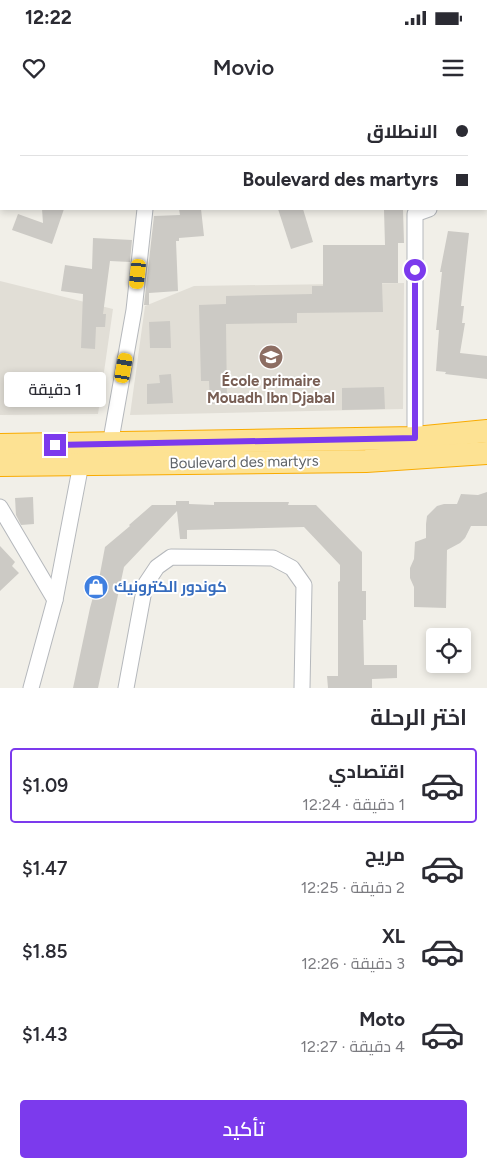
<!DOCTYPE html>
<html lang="ar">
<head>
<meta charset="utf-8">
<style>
  :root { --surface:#fff; --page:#f7f7f7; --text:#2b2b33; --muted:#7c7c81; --line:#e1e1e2; --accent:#7c3aed }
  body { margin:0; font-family:Figtree,Cairo,sans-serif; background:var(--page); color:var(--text); direction:rtl; height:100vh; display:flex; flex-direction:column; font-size:19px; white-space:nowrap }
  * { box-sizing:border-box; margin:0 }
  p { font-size:16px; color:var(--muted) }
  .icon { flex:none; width:28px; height:28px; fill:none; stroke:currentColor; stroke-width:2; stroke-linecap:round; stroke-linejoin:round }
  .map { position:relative; height:588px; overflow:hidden; direction:ltr }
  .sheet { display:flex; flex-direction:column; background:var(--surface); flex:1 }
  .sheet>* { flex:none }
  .guide { position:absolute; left:0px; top:0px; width:488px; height:110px; box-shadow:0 2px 8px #0003; direction:rtl; display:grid; align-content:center; height:110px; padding:0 20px; background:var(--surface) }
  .buttons { position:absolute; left:426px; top:528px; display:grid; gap:10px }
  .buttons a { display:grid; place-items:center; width:45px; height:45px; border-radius:5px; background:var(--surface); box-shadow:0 2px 8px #0003; font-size:25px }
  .end { position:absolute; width:22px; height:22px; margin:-11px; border:6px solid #7c3aed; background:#fff; box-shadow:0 0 0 2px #fff }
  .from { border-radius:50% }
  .bubble { position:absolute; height:35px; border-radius:5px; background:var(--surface); box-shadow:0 2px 8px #0003; font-size:16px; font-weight:600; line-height:35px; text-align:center; direction:rtl }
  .car { position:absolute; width:15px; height:30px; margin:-15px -8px; border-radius:6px; box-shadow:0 0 4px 1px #0007; background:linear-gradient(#f5c518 24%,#345 0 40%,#f5c518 0 76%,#345 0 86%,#f5c518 0) }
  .guide b { display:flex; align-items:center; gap:18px; height:48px; font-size:19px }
  .guide b+b { border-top:1px solid var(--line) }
  .guide i { width:12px; height:12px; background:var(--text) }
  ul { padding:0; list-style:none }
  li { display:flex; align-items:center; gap:15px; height:75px; margin:0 10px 8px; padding:0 10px; border:2px solid transparent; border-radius:5px }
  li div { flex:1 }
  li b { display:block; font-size:19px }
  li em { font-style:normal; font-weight:600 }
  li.active { border-color:var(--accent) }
  li>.icon { width:45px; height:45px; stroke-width:1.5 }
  h2 { padding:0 20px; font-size:22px; line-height:60px }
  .action { display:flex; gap:10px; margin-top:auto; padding:10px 20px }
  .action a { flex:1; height:58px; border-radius:5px; background:var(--accent); color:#fff; font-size:20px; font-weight:600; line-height:58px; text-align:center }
  .status { display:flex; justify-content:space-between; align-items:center; height:35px; padding:0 25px; background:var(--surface); direction:ltr }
  .status svg { height:14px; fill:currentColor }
  header { display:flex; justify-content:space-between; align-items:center; height:65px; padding:0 20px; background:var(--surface); font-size:22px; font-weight:600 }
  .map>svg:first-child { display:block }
  .education { fill:#e1ded6 }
  .building { fill:#cccac5 }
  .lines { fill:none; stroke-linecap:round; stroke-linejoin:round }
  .minor-casing { stroke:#b5b8bc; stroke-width:17 }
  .highway-casing { stroke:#f9ab00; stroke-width:24 }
  .minor { stroke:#fff; stroke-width:15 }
  .highway { stroke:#fde293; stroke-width:22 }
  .route { stroke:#7c3aed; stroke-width:6 }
  .labels { text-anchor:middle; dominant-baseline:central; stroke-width:4; stroke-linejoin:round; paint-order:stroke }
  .education-label { font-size:15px; font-weight:bold; fill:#785e54; stroke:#fff }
  .street-label { font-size:15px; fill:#5f6368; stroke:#fff }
  .shop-label { font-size:15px; font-weight:bold; fill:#366cbe; stroke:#fff; text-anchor:start }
</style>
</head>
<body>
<div class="status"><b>12:22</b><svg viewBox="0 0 49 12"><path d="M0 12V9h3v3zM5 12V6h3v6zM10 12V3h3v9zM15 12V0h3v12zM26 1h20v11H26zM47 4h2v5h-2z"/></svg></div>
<header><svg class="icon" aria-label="menu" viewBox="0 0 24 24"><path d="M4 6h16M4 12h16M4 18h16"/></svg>Movio<svg class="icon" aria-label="heart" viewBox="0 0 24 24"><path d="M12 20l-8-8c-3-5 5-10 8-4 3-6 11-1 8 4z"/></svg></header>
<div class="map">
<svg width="487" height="588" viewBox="0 0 487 588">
  <rect width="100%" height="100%" fill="#f1efe8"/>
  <g class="education">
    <path d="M 0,181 L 113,209 L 98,314 L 0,315 Z"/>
    <path d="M 404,183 L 403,309 L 130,315 L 145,206 L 194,186 Z"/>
  </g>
  <g class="building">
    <path d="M 42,109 L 64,109 L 52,144 L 12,130 L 18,114 L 43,123 Z"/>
    <path d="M 179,109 L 201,109 L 204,136 L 179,138 L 179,141 L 176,141 L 178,191 L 149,193 L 149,205 L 144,205 L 154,116 L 180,115 Z"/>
    <path d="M 278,109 L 303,109 L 313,142 L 291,149 Z"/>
    <path d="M 403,109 L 404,143 L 398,143 L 398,183 L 382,183 L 383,212 L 297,213 L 297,223 L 226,224 L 227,303 L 210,304 L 209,281 L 201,281 L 199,205 L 226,204 L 226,196 L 312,194 L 312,186 L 323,186 L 323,145 L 385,145 L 384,110 Z"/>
    <path d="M 448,131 L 469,133 L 461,206 L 464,206 L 462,223 L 465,223 L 460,253 L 487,256 L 487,279 L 445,274 L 446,272 L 436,271 L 439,230 L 436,230 L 442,172 L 440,172 Z"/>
    <path d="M 93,138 L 132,140 L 130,162 L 110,161 L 103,214 L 106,214 L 105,227 L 96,227 L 95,249 L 81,248 L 83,194 L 61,191 L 65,165 L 92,169 Z"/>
    <path d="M 170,221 L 171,248 L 150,248 L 149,222 Z"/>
    <path d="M 171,274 L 173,303 L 147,304 L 147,284 L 160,283 L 159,275 Z"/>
    <path d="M 384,287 L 385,309 L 342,310 L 342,288 Z"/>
    <path d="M 487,392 L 487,426 L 471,426 L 465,438 L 460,443 L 447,450 L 446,508 L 414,507 L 414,487 L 410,478 L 410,468 L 414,459 L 415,442 L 426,438 L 426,424 L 427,416 L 437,406 L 444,404 L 457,404 L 461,394 L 478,395 Z"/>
    <path d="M 33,397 L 34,424 L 21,425 L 16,415 L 15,398 Z"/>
    <path d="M 176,401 L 189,401 L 189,404 L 214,405 L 214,402 L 289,402 L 288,405 L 316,405 L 362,452 L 362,491 L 366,491 L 366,520 L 363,520 L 364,565 L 397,565 L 397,578 L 372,579 L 372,588 L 328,588 L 327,576 L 338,576 L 338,482 L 340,481 L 340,465 L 304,427 L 187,430 L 187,439 L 180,439 L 177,411 L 124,467 L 98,588 L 73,588 L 90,508 L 98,479 L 99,479 L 105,447 L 130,426 L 129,425 L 152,405 L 176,405 Z"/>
    <path d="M 0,446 L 15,462 L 12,466 L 19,473 L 0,491 Z"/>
  </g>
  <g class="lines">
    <defs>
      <g id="minor">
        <path d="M 83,0 L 83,1"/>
        <path d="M 157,1 L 157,0"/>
        <path d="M 181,1 L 185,0"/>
        <path d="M 0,44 L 1,46"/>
        <path d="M 486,90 L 487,90"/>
        <path d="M 415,338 L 415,114 L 429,109"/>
        <path d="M 110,345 L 134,210 L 145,109"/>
        <path d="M 0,407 L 55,500"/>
        <path d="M 31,588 L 55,500 L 81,364"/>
        <path d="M 126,588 L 145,485 L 157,467 L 171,457 L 273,458 L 292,468 L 304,485 L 302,588"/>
      </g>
      <g id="highway">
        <path d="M 0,345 L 415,338 L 487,331"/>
        <path d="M 0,365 L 366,361 L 487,353"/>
      </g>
    </defs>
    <use href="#minor" class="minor-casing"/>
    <use href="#highway" class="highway-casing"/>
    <use href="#minor" class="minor"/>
    <use href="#highway" class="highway"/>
  </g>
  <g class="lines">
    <path class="route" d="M 55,345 L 415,338 L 415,170"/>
  </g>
  <defs>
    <symbol id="school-disc" viewBox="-11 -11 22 22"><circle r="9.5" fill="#8d6e63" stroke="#fff"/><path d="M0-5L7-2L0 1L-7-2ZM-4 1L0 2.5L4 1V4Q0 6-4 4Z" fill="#fff"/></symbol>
    <symbol id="shop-disc" viewBox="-11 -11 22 22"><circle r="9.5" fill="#3f7fe0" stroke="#fff"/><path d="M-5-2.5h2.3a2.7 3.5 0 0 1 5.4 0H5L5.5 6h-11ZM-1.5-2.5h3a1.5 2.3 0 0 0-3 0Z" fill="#fff"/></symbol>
  </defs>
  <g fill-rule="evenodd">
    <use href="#school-disc" x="257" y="243" width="28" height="28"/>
    <use href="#shop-disc" x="82" y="473" width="28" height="28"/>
  </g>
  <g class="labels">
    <g class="education-label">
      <text x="271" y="281">École primaire<tspan x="271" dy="17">Mouadh Ibn Djabal</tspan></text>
    </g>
    <g class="street-label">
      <text transform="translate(244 362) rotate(-1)">Boulevard des martyrs</text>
    </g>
    <g class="shop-label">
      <text x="114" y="487">كوندور الكترونيك</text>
    </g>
  </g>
</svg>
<div class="buttons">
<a><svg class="icon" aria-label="locate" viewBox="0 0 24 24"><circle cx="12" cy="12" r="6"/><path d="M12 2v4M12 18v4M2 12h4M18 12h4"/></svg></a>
</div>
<i class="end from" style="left:415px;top:170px"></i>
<i class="end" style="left:55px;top:345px"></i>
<div class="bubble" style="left:4px;top:272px;width:102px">1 دقيقة</div>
<i class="car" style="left:138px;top:174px;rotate:186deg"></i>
<i class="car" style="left:124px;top:268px;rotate:10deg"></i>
<div class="guide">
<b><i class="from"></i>الانطلاق</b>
<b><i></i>Boulevard des martyrs</b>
</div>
</div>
<section class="sheet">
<h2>اختر الرحلة</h2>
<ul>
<li class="active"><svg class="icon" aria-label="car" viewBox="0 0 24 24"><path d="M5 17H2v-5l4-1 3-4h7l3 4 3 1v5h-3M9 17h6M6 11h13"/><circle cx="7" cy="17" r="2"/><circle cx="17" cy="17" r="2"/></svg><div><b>اقتصادي</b><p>1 دقيقة · 12:24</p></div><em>$1.09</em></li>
<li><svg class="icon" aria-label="car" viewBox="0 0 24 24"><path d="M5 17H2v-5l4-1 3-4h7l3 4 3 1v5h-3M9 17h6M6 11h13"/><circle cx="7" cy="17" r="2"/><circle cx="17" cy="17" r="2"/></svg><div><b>مريح</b><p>2 دقيقة · 12:25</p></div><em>$1.47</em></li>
<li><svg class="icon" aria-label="car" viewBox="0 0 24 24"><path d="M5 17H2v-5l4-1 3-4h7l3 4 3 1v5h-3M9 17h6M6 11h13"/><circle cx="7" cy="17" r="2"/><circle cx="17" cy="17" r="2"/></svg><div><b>XL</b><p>3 دقيقة · 12:26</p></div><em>$1.85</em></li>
<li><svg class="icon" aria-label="car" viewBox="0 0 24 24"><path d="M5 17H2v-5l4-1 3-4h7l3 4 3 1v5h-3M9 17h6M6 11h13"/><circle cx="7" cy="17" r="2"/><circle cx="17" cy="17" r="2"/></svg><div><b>Moto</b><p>4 دقيقة · 12:27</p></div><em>$1.43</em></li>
</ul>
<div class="action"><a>تأكيد</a></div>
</section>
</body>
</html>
